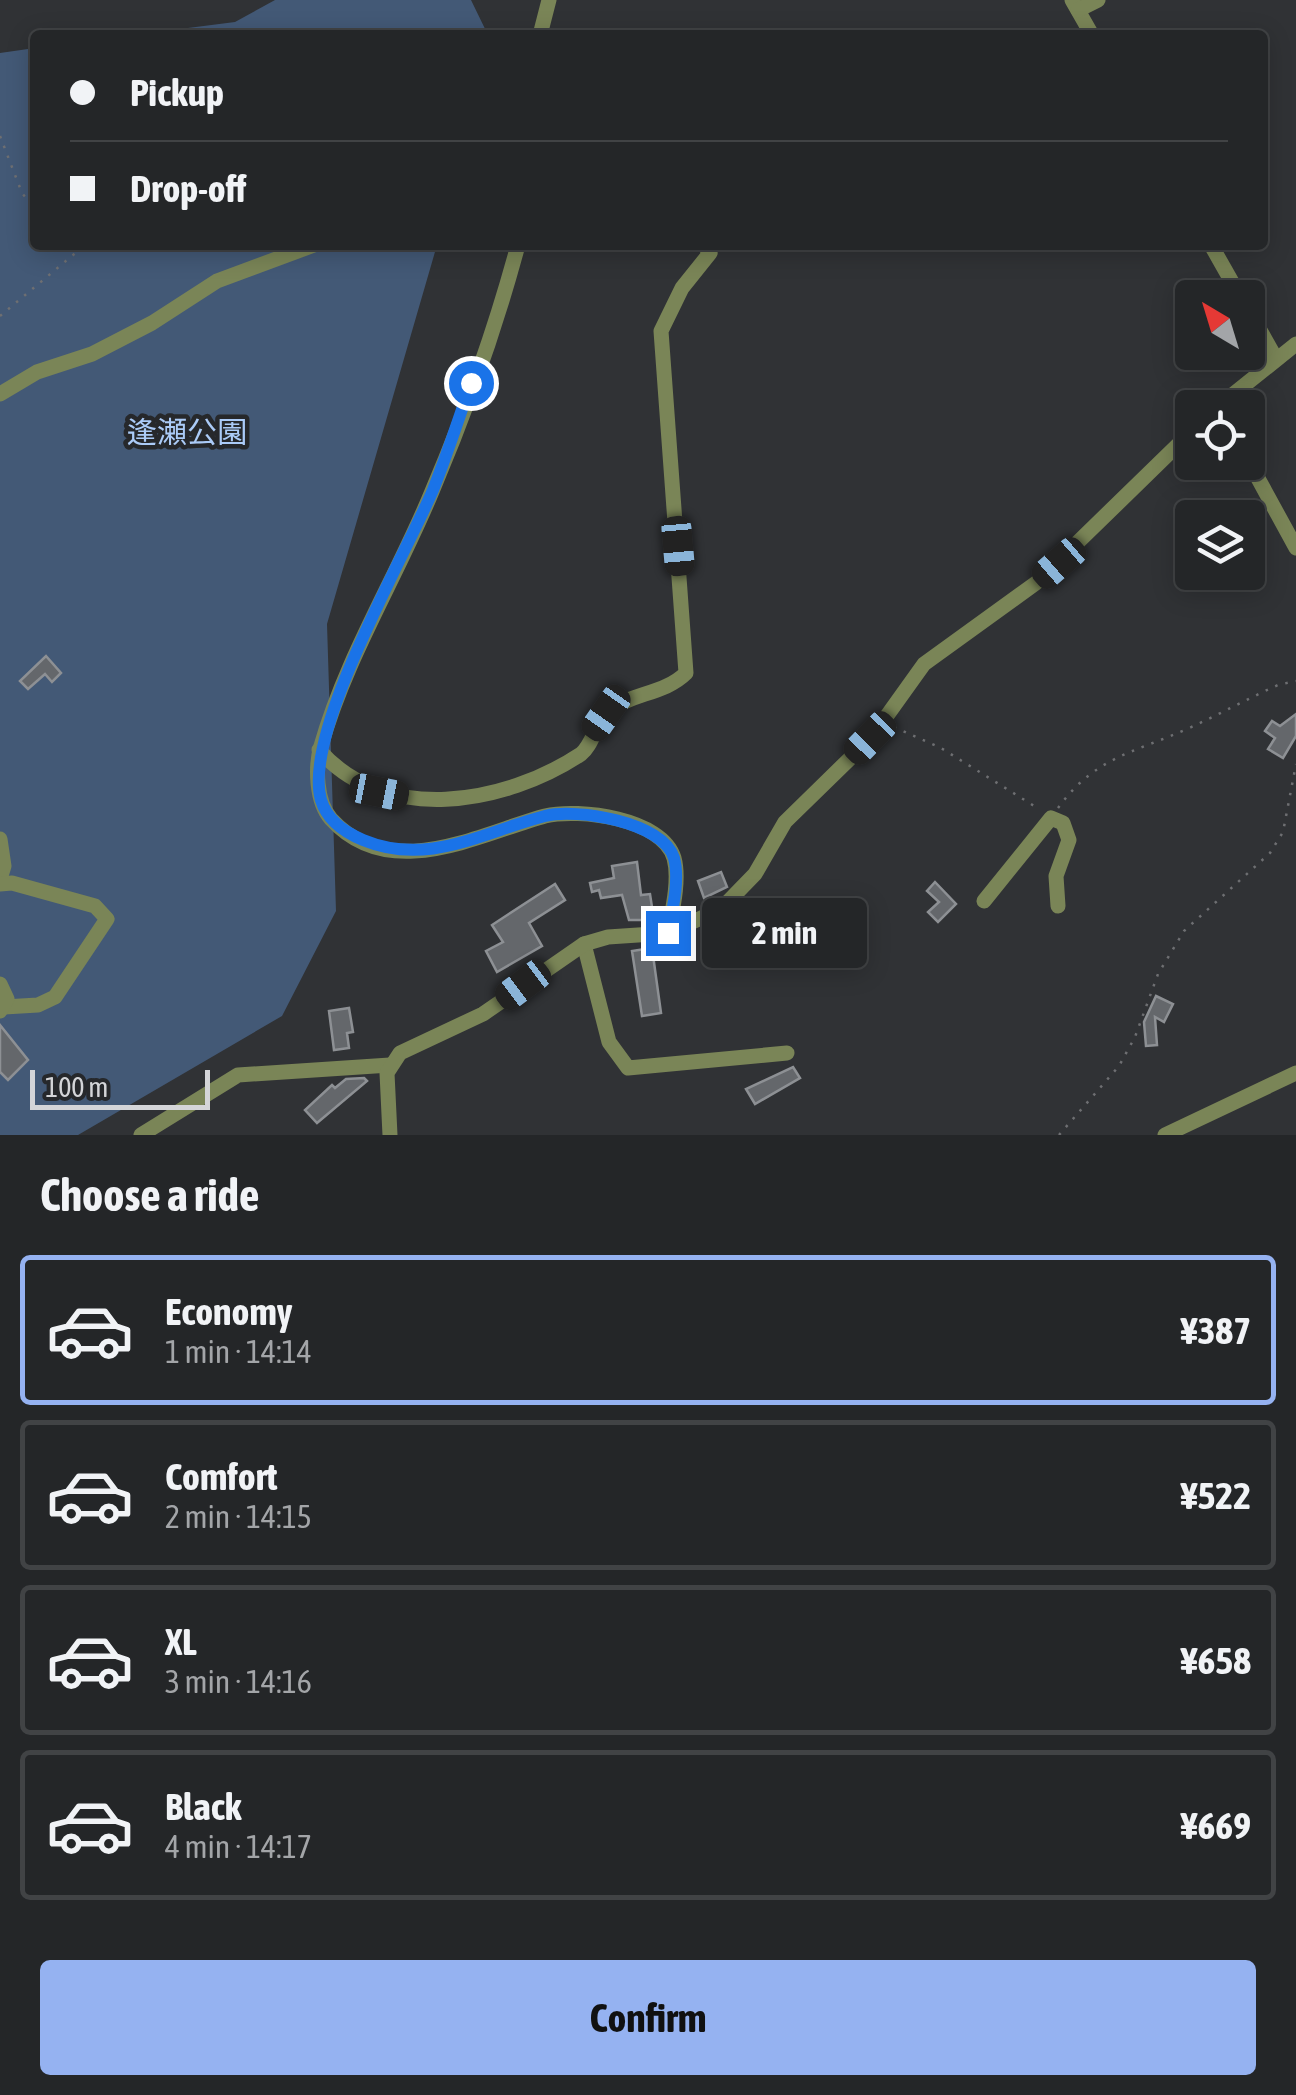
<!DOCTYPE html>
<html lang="en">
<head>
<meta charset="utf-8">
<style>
  :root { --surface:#242628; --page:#303234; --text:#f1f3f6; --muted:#a3a5a8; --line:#414345; --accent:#95b2f1 }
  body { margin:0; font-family:"Asap Condensed","Noto Sans JP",sans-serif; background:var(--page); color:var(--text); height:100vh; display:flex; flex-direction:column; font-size:38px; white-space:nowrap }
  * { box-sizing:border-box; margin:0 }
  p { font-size:32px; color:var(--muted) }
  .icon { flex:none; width:55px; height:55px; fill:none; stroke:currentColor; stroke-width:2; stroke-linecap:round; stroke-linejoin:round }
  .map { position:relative; height:1135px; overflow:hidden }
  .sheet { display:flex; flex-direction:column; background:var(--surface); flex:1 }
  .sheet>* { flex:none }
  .hud { position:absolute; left:30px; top:30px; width:1238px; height:220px; border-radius:10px; box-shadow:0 5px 25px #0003,0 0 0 2px var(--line); display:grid; align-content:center; height:220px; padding:0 40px; background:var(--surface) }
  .needle { width:65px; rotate:322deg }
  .fabs { position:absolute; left:1175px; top:280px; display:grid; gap:20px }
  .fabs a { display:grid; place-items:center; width:90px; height:90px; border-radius:10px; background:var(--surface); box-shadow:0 5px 25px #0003,0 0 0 2px var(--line); font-size:50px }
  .scale { position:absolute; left:30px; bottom:25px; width:180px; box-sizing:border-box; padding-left:10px; border:5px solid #d4d5d8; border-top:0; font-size:28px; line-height:35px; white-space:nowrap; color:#d4d5d8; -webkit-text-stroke:8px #26282b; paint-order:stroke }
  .end { position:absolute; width:45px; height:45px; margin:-22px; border:12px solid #1a73e8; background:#fff; box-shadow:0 0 0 5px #fff }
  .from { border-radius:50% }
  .bubble { position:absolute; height:70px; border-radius:10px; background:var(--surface); box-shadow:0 5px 25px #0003,0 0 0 2px var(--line); font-size:32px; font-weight:700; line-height:70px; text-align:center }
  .car { position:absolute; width:30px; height:60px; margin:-30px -15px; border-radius:12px; box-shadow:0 0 8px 2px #0007; background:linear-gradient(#222 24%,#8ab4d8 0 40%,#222 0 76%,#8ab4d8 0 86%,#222 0) }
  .hud b { display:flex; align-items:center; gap:35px; height:95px; font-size:38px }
  .hud b+b { border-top:2px solid var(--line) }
  .hud i { width:25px; height:25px; background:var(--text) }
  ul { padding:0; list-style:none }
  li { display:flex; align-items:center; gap:30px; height:150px; margin:0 20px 15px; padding:0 20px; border:5px solid var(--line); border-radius:10px }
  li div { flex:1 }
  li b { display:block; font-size:38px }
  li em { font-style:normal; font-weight:700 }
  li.on { border-color:var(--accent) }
  li>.icon { width:90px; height:90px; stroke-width:1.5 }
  h2 { padding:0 40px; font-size:45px; line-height:120px }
  .primary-button { display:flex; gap:20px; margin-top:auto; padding:20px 40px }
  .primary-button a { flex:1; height:115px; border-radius:10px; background:var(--accent); color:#111; font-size:40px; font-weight:700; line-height:115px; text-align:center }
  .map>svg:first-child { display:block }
  .green { fill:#435976 }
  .building { fill:#64676b; stroke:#8d9094; stroke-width:2.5 }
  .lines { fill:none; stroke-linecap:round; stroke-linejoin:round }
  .path { stroke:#6e6f72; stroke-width:2.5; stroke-dasharray:2.5 8; stroke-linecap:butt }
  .minor { stroke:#7a8557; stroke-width:15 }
  .route { stroke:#1a73e8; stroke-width:12 }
  .labels { text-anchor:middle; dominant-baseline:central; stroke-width:9; stroke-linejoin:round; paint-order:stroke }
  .park-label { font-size:30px; fill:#abcbf7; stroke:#26282b }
</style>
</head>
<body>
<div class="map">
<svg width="1296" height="1135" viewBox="0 0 1296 1135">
  <rect width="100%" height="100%" fill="#303235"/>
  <g class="green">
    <path d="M 275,0 L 471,0 L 488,35 L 133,35 L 235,22 Z"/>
    <path d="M 35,48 L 35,245 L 437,245 L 327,624 L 336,911 L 282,1016 L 78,1135 L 0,1135 L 0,53 Z"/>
  </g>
  <g class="building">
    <path d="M 46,656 L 61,673 L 52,682 L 45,674 L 28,689 L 20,681 Z"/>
    <path d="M 1296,714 L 1296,736 L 1283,758 L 1268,749 L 1275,738 L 1265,731 L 1272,721 L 1280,726 Z"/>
    <path d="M 637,862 L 641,895 L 650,894 L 654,920 L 629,920 L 622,895 L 601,898 L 599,890 L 592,892 L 590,883 L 614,878 L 612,866 Z"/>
    <path d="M 721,872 L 727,887 L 704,898 L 698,881 Z"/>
    <path d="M 935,882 L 956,904 L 938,922 L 928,912 L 939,902 L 927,891 Z"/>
    <path d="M 555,884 L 565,900 L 529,923 L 542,946 L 497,972 L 486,951 L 503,942 L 492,925 Z"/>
    <path d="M 652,948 L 661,1013 L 642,1016 L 632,951 Z"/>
    <path d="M 1156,996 L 1173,1004 L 1164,1022 L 1155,1017 L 1157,1045 L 1146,1046 L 1144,1022 Z"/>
    <path d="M 349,1008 L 353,1032 L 347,1033 L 349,1048 L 334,1050 L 329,1011 Z"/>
    <path d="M 0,1025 L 28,1060 L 8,1080 L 0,1072 Z"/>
    <path d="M 793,1067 L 800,1078 L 755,1104 L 746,1089 Z"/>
    <path d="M 364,1078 L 367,1081 L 317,1123 L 305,1110 L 332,1085 L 335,1088 L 346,1079 Z"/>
  </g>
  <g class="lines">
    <g class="path">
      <path d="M 0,136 L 22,193 L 35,209"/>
      <path d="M 0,316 L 85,245"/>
      <path d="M 894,727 L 941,748 L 1039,809"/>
      <path d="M 1058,808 C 1095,757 1133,753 1187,729 C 1218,715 1247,699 1278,685 L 1296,681"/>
      <path d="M 1059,1135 L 1119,1066 L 1135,1037 L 1158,974 L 1184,931 L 1270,853 L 1283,832 L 1296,764"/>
    </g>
    <g class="minor">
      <path d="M 1072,0 L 1092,35"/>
      <path d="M 1078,10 L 1098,0"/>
      <path d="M 540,35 L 549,0"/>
      <path d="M 518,245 C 496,327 466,411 433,489 C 398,575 346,657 321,746 C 315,767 316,802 331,819 C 390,884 479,834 545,816 C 579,808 662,818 674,858 C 680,880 672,912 668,933"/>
      <path d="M 1211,245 L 1241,298"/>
      <path d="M 1248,309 L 1275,357"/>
      <path d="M 0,394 L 37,372 L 92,354 L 152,323 L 217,281 L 314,245"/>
      <path d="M 1216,408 L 1296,344"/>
      <path d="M 1248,460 L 1296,548"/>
      <path d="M 319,750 C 385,825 504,805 581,754 C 593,745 596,721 610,710 C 632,693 665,694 686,673 L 661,331 L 682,288 L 710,253 L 704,245"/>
      <path d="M 0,839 L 4,866 L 0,879"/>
      <path d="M 0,884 L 12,883 L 95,906 L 107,919 L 55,997 L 38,1005 L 4,1007"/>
      <path d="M 984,901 L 1051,818 L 1063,823 L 1069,840 L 1056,876 L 1058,906"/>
      <path d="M 584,944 L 609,1042 L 628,1068 L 787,1053"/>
      <path d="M 0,984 L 7,999 L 0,1011"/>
      <path d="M 141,1135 L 238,1075 L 390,1065"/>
      <path d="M 390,1135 L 387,1073 L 400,1053 L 483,1014 L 584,944 L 608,937 L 668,933 L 721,909 L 755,874 L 785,822 L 871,738 L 924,664 L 1036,583 L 1192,431"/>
      <path d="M 1165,1135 L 1296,1073"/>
    </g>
  </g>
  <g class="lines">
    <path class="route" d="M 471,383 C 459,418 447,455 433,490 C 404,558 302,734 321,800 C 327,820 344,832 363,840 C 428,867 483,832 545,816 C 577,808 663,822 674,858 C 680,880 672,912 668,933"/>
  </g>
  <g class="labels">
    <g class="park-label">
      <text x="187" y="432">逢瀬公園</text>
    </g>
  </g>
</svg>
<div class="fabs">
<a><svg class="needle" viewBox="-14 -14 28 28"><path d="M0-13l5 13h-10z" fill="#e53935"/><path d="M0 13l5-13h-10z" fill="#a3a5a8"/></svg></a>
<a><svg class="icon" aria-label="locate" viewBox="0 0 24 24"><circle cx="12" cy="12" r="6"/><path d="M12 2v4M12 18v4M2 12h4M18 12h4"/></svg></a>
<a><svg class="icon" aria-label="layers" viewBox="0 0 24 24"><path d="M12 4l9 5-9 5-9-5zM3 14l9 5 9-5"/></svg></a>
</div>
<div class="scale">100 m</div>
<i class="end from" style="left:471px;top:383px"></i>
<i class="end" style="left:668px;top:933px"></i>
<div class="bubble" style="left:702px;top:898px;width:165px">2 min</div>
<i class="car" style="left:678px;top:546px;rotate:175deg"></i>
<i class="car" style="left:1059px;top:563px;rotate:229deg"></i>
<i class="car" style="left:606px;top:713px;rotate:215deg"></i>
<i class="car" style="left:870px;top:738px;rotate:224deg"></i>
<i class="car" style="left:379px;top:792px;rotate:101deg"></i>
<i class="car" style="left:523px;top:985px;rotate:233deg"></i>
<div class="hud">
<b><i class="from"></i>Pickup</b>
<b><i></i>Drop-off</b>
</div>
</div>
<section class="sheet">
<h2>Choose a ride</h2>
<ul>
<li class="on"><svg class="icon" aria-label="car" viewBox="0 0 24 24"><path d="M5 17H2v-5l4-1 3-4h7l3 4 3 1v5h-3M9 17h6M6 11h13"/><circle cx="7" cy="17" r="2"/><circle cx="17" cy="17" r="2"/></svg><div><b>Economy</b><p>1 min · 14:14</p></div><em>¥387</em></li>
<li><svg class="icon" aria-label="car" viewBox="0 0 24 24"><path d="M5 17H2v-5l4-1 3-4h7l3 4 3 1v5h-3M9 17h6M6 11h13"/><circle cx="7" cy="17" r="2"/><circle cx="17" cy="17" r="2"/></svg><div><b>Comfort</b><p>2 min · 14:15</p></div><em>¥522</em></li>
<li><svg class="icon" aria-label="car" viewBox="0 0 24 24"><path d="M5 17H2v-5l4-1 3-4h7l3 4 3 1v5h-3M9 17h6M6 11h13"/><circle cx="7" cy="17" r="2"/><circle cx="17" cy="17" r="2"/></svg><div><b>XL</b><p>3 min · 14:16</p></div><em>¥658</em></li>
<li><svg class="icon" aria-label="car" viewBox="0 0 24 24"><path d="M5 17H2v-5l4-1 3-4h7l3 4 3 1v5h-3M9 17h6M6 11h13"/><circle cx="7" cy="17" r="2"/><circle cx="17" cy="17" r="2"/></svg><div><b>Black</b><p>4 min · 14:17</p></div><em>¥669</em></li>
</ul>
<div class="primary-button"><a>Confirm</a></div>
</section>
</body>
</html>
